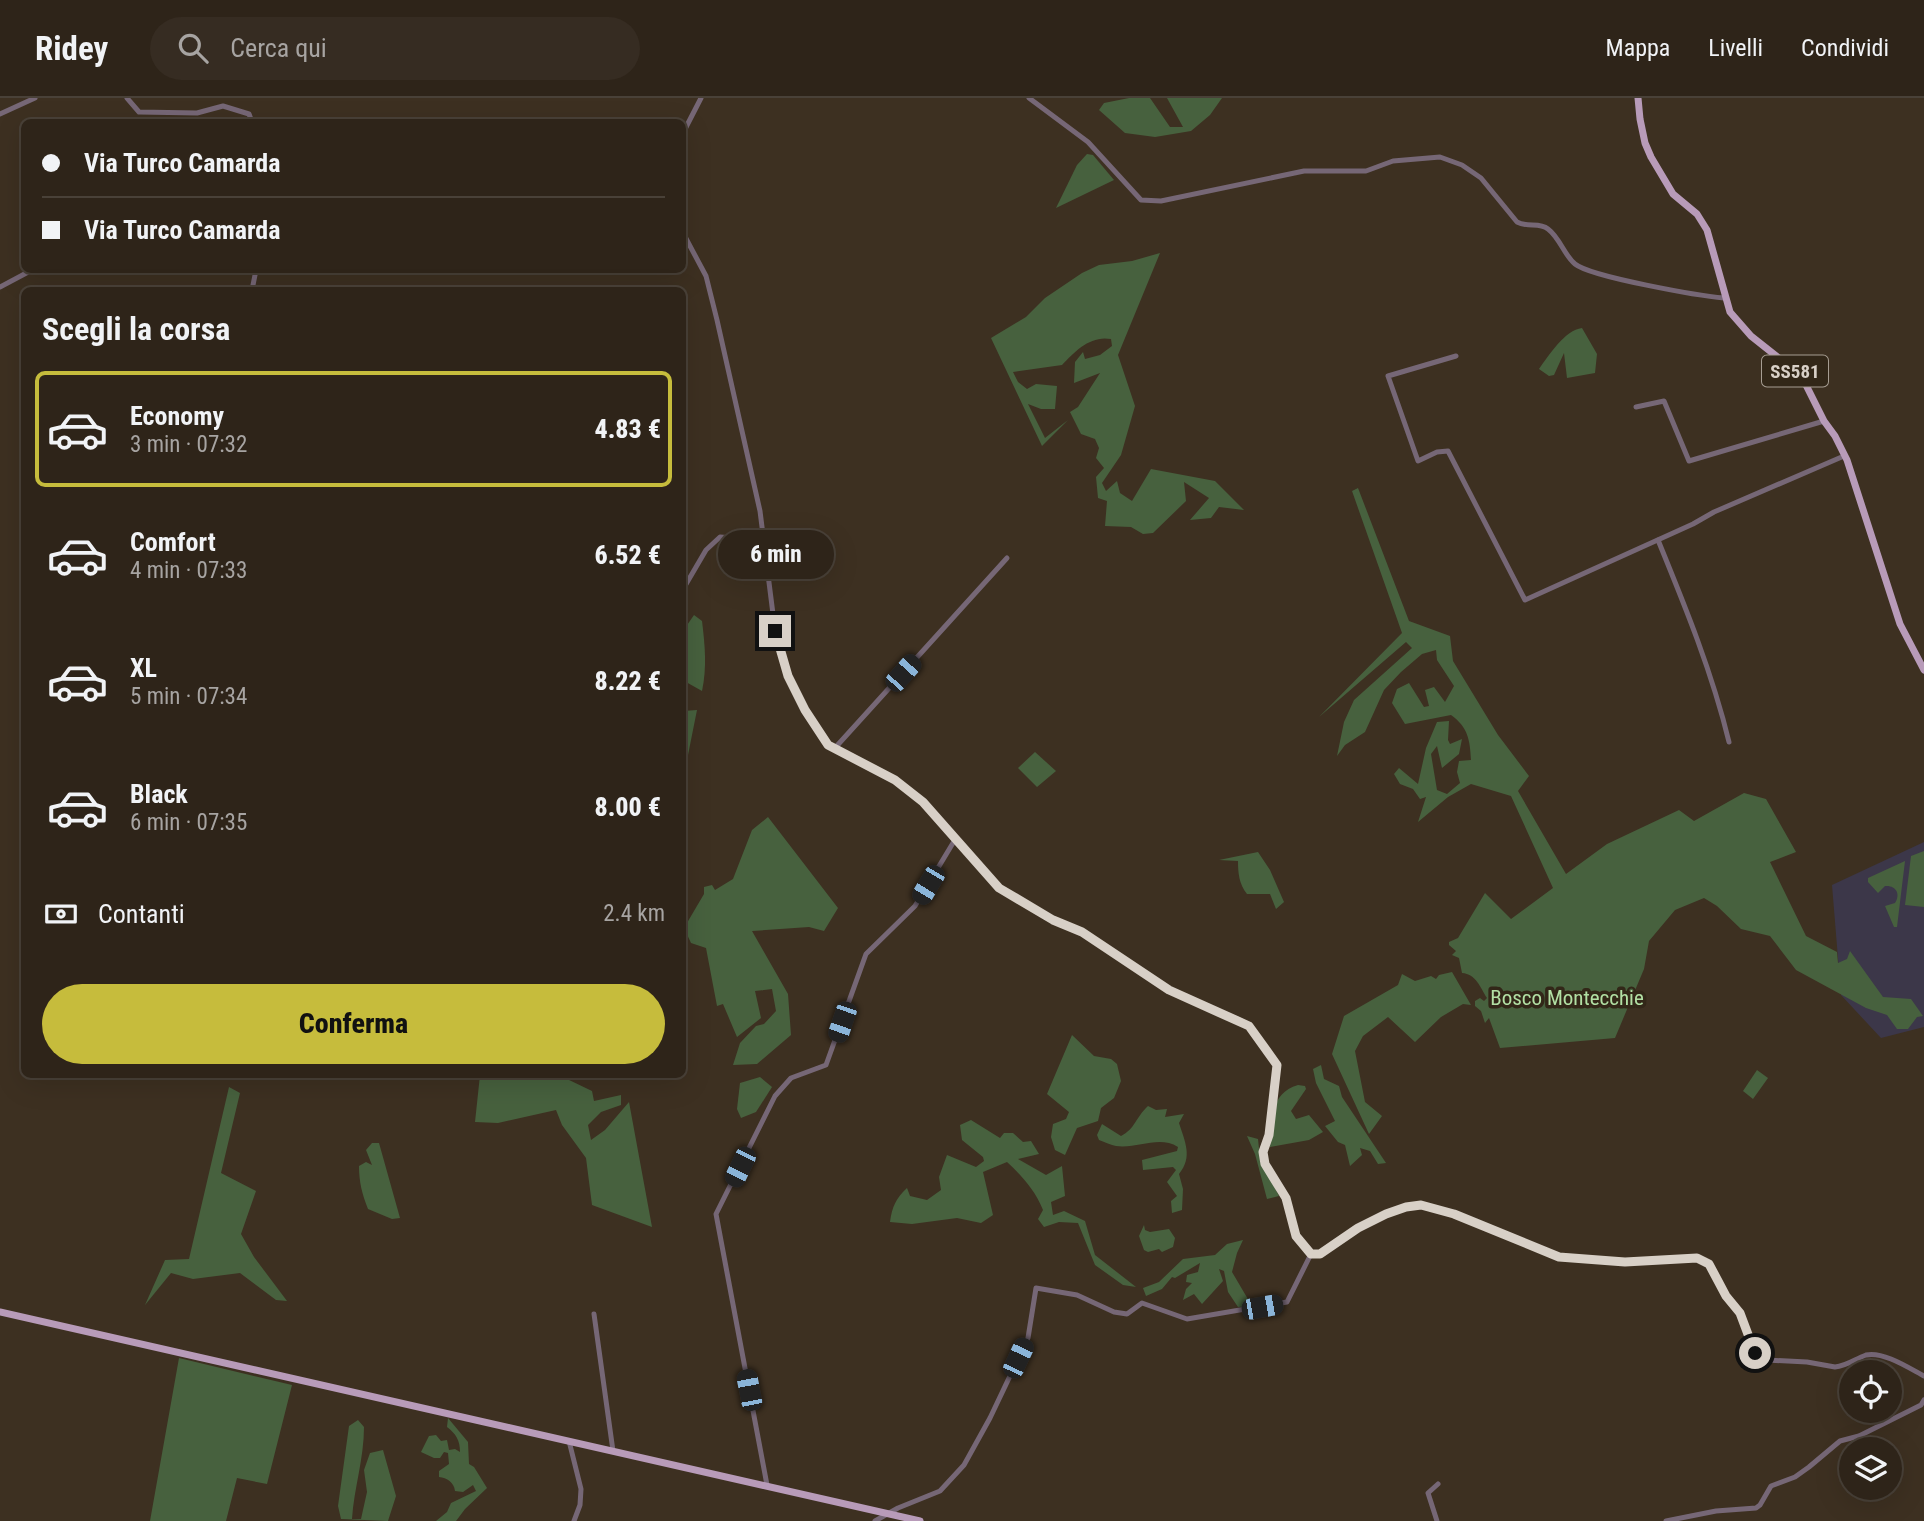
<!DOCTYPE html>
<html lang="it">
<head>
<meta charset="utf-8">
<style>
  :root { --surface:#2e2419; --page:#362c22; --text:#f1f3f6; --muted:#a7a4a2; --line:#494138; --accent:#c6bc3c }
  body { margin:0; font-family:"Roboto Condensed",sans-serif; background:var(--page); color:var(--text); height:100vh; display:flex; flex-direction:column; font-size:26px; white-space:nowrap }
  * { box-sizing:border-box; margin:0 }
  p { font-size:23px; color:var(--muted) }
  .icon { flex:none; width:38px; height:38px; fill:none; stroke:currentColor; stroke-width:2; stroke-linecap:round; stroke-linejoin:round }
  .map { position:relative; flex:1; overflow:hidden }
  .side { position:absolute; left:21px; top:189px; width:665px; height:791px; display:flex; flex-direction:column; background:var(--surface); border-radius:10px; box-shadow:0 7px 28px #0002,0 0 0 2px var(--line) }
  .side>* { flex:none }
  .hud { position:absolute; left:21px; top:21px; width:665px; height:154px; border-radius:10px; box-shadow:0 7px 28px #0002,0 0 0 2px var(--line); display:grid; align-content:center; height:154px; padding:0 21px; background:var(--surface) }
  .controls { position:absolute; left:1839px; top:1262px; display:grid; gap:14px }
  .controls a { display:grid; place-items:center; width:63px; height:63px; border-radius:50%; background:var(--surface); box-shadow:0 7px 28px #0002,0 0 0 2px var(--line); font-size:35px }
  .end { position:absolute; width:32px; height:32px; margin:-16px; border:9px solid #d8d0c7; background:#111; box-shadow:0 0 0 4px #111 }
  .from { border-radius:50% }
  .bubble { position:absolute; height:49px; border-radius:24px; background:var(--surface); box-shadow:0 7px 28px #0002,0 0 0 2px var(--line); font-size:23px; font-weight:800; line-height:49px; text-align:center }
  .car { position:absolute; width:21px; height:42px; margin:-21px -10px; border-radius:9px; box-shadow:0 0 5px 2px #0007; background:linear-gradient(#222 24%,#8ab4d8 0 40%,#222 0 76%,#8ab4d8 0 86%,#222 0) }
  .hud b { display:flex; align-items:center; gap:24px; height:66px; font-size:26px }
  .hud b+b { border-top:2px solid var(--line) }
  .hud i { width:18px; height:18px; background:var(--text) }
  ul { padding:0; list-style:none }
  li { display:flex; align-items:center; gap:21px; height:116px; margin:0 14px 10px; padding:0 7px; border:4px solid transparent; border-radius:10px }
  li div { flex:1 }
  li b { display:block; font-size:26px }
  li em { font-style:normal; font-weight:800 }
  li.on { border-color:var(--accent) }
  li>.icon { width:63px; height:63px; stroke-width:1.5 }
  h2 { padding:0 21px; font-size:32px; line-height:84px }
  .pay { display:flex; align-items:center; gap:18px; height:77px; padding:0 21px; font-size:26px }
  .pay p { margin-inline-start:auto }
  .button { display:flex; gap:14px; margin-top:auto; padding:14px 21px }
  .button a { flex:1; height:80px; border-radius:42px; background:var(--accent); color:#111; font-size:28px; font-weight:800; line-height:80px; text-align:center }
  header { display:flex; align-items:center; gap:42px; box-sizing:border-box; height:98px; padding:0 35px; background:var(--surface); border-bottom:2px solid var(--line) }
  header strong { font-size:33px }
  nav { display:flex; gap:38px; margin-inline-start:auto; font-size:24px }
  .search { width:490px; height:63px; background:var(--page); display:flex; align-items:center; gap:18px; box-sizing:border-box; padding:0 24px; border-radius:38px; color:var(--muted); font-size:26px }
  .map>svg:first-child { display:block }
  .medical { fill:#3c3749 }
  .green { fill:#47613e }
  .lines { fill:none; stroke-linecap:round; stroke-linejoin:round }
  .minor { stroke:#766776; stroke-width:5 }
  .major { stroke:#b89bb9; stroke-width:7 }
  .route { stroke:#d8d0c7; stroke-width:9 }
  .labels { text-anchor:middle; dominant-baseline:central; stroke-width:7; stroke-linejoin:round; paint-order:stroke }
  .shield { fill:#322718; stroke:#a69d92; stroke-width:2 }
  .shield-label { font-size:19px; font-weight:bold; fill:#d8d0c7 }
  .park-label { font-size:21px; fill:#b2e0a4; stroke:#322718 }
</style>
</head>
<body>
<header>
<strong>Ridey</strong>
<div class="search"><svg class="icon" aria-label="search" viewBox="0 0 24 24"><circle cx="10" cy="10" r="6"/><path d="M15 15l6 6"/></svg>Cerca qui</div>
<nav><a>Mappa</a><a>Livelli</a><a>Condividi</a></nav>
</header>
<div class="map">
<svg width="1924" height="1423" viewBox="0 0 1924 1423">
  <rect width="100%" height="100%" fill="#3d3021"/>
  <path class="medical" d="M 1924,744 L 1924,929 L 1881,940 L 1841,897 L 1832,787 Z"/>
  <g class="green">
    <path d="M 1129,0 L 1150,0 L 1170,29 L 1183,29 L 1167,0 L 1222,0 L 1210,17 L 1191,33 L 1155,39 L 1125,35 L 1099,12 L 1104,5 Z"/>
    <path d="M 1087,56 L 1093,57 L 1114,82 L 1056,110 L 1077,67 Z"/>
    <path d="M 1160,155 L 1118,257 L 1135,308 L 1121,357 L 1102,385 L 1106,393 L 1117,383 L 1120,395 L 1132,403 L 1151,371 L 1215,383 L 1244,412 L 1219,409 L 1211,420 L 1190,422 L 1209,400 L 1184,384 L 1186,403 L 1153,435 L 1143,436 L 1131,429 L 1105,428 L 1107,403 L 1098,400 L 1096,379 L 1104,370 L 1096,360 L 1099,350 L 1095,341 L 1081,336 L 1070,314 L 1078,309 L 1100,275 L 1074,285 L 1075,264 L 1083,254 L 1085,261 L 1100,257 L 1112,248 L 1111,241 C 1091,237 1075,253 1062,267 L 1013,274 L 1018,284 L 1027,291 L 1036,286 L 1057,288 L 1055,311 L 1041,311 L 1028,306 L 1045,340 L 1068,322 L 1042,348 L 991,240 L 1026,219 L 1045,200 L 1082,175 L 1099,167 L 1132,163 Z"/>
    <path d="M 1582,230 L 1597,256 L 1595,275 L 1567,280 L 1564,255 L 1554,277 L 1549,278 L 1539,271 C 1549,257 1565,232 1582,230 Z"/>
    <path d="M 1358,390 L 1409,523 L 1450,538 L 1453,563 L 1498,637 L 1529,678 L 1518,693 L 1566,776 L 1607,746 L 1679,712 L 1694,723 L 1744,695 L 1766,701 L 1796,754 L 1770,764 L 1806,838 L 1837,854 L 1838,865 L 1847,861 L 1850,853 L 1883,899 L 1911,901 L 1923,918 L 1917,919 L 1908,931 L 1897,931 L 1887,917 L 1866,910 L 1796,872 L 1770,838 L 1741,831 L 1717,808 L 1704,800 L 1675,812 L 1649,843 L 1644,871 L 1615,940 L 1500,950 L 1489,920 L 1485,925 L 1481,913 L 1475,908 L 1475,903 L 1480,900 L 1484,903 L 1487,900 C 1480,889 1476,876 1462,875 L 1459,860 L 1452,857 L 1456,853 L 1449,847 L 1449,844 L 1458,840 L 1485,795 L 1511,821 L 1553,790 L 1511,698 L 1471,686 L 1448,699 L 1418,724 L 1426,699 L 1420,701 L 1413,691 L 1400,686 L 1394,676 L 1399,670 L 1418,686 L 1426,650 L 1437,624 L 1449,623 L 1448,642 L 1450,646 L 1462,641 L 1459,656 L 1442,670 L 1437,648 L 1431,656 L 1437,692 L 1447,696 L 1460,685 L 1457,674 L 1459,663 L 1471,662 C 1470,642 1468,629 1451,617 L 1405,626 L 1392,605 L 1397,591 L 1409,585 L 1424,609 L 1429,608 L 1425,592 L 1434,589 L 1445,604 L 1454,588 L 1437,562 L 1436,552 L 1422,556 L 1401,574 L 1384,592 L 1365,634 L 1345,647 L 1337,658 L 1344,624 L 1354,602 L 1412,550 L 1406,544 L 1319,619 L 1402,535 L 1352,393 Z"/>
    <path d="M 694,517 L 702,523 C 705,548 707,569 702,593 L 686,584 L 683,578 L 683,533 Z"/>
    <path d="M 697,612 L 685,672 L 687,688 L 683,690 L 683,613 Z"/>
    <path d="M 1035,654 L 1056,673 L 1037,689 L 1018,670 Z"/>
    <path d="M 768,719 L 838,810 L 824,833 L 809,829 L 752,833 L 788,896 L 791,937 L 757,966 L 733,967 L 740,945 L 756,928 L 764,926 L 776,913 L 772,891 L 755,893 L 761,920 L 737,939 L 723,906 L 717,908 L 706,850 L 691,845 L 684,830 L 704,796 L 704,789 L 712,787 L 715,792 L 733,781 L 752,732 Z"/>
    <path d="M 1924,753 L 1924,809 L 1905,807 L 1911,758 Z"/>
    <path d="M 1258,754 L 1270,772 L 1284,804 L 1276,811 L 1270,796 L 1247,796 C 1239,786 1238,775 1238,763 L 1219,762 Z"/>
    <path d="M 1905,763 L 1897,829 L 1894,829 L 1885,808 L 1895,805 C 1901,796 1896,787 1885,788 L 1878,795 L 1868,784 L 1868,780 Z"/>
    <path d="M 1452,874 L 1471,907 L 1463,906 L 1441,919 L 1415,944 L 1388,919 L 1363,938 L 1355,953 L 1365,1004 L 1382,1018 L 1369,1036 L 1332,956 L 1344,918 L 1398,887 L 1402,876 L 1415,883 L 1431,878 L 1436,881 L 1439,877 Z"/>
    <path d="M 1072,937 L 1094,958 L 1111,961 L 1117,966 L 1121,983 L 1114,1000 L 1101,1010 L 1098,1023 L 1077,1030 L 1065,1057 L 1055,1052 L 1051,1039 L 1053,1026 L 1066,1021 L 1069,1014 L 1047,996 Z"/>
    <path d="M 1321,967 L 1324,981 L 1339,988 L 1342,999 L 1386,1065 L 1378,1066 L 1370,1053 L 1360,1050 L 1362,1057 L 1350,1068 L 1345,1047 L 1338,1044 L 1325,1028 L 1335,1023 L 1316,985 L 1313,971 Z"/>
    <path d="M 1757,972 L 1768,980 L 1753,1001 L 1743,993 Z"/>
    <path d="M 480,977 L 563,977 L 567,981 L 592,993 L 594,1003 L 621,997 L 621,1007 L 601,1014 L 588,1027 L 591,1042 L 605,1032 L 629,1004 L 652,1129 L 592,1107 L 586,1060 L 562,1027 L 556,1012 L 498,1025 L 475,1024 Z"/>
    <path d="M 760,979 L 772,989 L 756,1014 L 741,1020 L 737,1011 L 740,985 Z"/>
    <path d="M 1298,987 L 1305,988 L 1306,991 L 1291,1013 L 1296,1021 L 1309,1017 L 1323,1034 L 1309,1042 L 1270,1049 C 1272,1025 1269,995 1298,987 Z"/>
    <path d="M 229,989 L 240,995 L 221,1075 L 256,1093 L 241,1136 L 254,1159 L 287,1203 L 276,1202 L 240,1175 L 193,1181 L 171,1175 L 145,1207 L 165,1162 L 189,1161 Z"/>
    <path d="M 1148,1008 L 1156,1012 L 1167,1011 L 1165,1019 L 1184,1016 L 1179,1025 C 1185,1044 1193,1059 1179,1076 L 1183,1091 L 1182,1112 L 1172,1115 L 1171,1103 L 1177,1098 L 1167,1084 L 1176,1072 L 1173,1069 L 1143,1072 L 1142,1062 L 1177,1053 L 1178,1049 C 1159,1037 1137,1051 1116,1048 C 1111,1047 1105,1044 1099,1042 L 1097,1037 L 1102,1026 L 1121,1038 C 1136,1030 1135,1020 1148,1008 Z"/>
    <path d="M 971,1022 L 1000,1040 L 1004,1035 L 1013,1035 L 1023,1044 L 1031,1043 L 1039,1056 L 1018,1061 L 1046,1077 L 1062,1068 L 1065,1098 L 1051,1104 L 1053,1117 L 1064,1113 L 1085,1123 L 1095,1157 L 1136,1189 L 1123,1187 L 1095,1167 L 1078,1125 L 1059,1124 L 1044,1129 L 1038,1121 L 1043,1112 C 1035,1092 1022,1078 1007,1064 L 983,1074 L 993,1117 L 981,1125 L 957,1120 L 912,1126 L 890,1124 C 892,1109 896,1100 907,1090 L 910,1098 L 927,1102 L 941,1092 L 939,1079 L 947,1057 L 976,1069 L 984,1063 L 983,1059 L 962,1042 L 960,1027 Z"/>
    <path d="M 1247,1038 L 1258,1041 L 1260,1060 L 1279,1098 L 1267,1101 L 1255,1056 Z"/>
    <path d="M 372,1045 L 379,1045 L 400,1120 L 392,1121 L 368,1111 C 362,1096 359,1084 359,1068 L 366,1064 L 372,1067 L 366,1052 Z"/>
    <path d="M 1144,1127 L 1145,1132 L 1150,1134 L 1169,1131 L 1175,1140 L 1173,1149 L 1162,1154 L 1159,1151 L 1148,1154 L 1144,1152 L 1139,1138 Z"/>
    <path d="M 1243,1142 L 1237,1155 L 1232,1174 L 1252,1208 L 1238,1209 L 1228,1194 L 1224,1173 L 1219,1171 L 1223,1183 L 1202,1206 L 1194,1196 L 1183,1202 L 1186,1191 L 1192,1185 L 1186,1184 L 1187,1177 L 1198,1174 L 1200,1165 L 1175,1180 L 1172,1179 L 1162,1191 L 1146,1198 L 1143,1190 L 1159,1184 L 1183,1161 L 1215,1157 L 1227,1146 Z"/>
    <path d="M 179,1260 L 292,1287 L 267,1386 L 237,1380 L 226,1423 L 150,1423 Z"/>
    <path d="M 448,1320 L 468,1344 L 469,1366 L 474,1369 L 487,1390 L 465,1411 L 456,1423 L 436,1423 L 447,1414 L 451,1405 L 476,1393 L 473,1387 L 463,1394 L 455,1393 C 454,1384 447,1380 439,1379 L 439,1373 L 449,1366 L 448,1355 L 444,1354 L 440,1360 L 434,1360 L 421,1354 L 429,1338 L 436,1337 L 441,1343 L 447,1342 L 449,1352 L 455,1351 L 460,1354 C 460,1342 456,1336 447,1329 Z"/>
    <path d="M 358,1322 L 364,1329 C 364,1361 354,1390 352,1421 L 361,1421 L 367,1394 L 364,1372 L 370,1355 L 383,1352 L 396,1398 L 388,1423 L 341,1421 L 338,1408 L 349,1328 Z"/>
  </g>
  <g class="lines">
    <g class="minor">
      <path d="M 127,0 L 139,14 L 197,15 L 223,8 L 249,16 L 252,24"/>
      <path d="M 1029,0 L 1088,44 L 1141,102 L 1161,103 L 1304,73 L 1366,73 L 1393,63 L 1440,59 L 1462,67 L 1481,80 L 1517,124 C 1528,130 1539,124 1548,131 C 1560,140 1564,157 1575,166 C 1591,179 1700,198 1724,200"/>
      <path d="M 0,16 L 35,0"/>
      <path d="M 682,37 L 701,0"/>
      <path d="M 682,133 L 706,178 L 717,222 L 760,413 L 775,532 L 780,551 L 788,577 L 805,612 L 828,647 L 895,682 L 923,704 L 999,790 L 1053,822 L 1082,834 L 1169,892 L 1242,923 L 1253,932 L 1277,967 L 1269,1037 L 1263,1054 L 1265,1066 L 1286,1100 L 1296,1138 L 1311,1156 L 1320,1156 L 1358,1130 L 1386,1116 L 1406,1109 L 1421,1107 L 1454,1116 L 1559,1159 L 1625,1164 L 1697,1160 L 1709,1166 L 1726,1198 L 1740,1215 L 1752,1251 L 1758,1259 L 1767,1262 L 1807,1264 L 1835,1269 C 1847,1268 1855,1261 1866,1257 C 1883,1253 1909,1270 1924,1278"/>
      <path d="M 0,189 L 32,172"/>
      <path d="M 252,192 L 256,172"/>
      <path d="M 1456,258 L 1388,278 L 1418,363 L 1437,354 L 1448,353 L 1525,502 L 1693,426 L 1714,414 L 1844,358"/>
      <path d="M 1636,309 L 1664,303 L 1689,363 L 1824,323"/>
      <path d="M 1658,442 C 1685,508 1712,574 1729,644"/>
      <path d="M 682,493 L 706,452 L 720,439 L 733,440 L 767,455"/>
      <path d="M 834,651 L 1007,460"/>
      <path d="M 594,1216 L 613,1353"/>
      <path d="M 569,1343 L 581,1391 L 580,1407 L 574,1423"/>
      <path d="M 767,1387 L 716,1116 L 775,998 L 791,980 L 826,967 L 866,856 L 915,808 L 956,740"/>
      <path d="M 875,1423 L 898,1410 L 940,1393 L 964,1367 L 990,1320 L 1028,1240 L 1036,1190 L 1077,1197 L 1114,1214 L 1127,1216 L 1142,1205 L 1187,1221 L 1287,1204 L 1311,1156"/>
      <path d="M 1437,1423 L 1428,1395 L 1438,1386"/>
      <path d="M 1666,1423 L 1716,1413 L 1756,1410 L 1760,1407 L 1771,1388 L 1795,1379 L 1809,1369 L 1840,1343 L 1859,1338 L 1921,1307 L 1924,1302"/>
    </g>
    <g class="major">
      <path d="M 1638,0 L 1640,21 L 1645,45 L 1651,59 L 1673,96 L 1697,116 L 1707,132 L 1730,214 L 1751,238 L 1794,272 L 1806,287 L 1824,323 L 1835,338 L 1847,362 L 1900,526 L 1924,572"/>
      <path d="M 0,1214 L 920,1423"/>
    </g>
  </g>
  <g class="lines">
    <path class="route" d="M 775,533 L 788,578 L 805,612 L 828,647 L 895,682 L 923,704 L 999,790 L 1053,822 L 1082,834 L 1169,892 L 1249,928 L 1277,967 L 1269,1037 L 1263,1054 L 1265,1066 L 1286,1100 L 1296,1138 L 1311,1156 L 1320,1156 L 1358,1130 L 1386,1116 L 1406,1109 L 1421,1107 L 1454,1116 L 1559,1159 L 1625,1164 L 1697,1160 L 1709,1166 L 1726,1198 L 1740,1215 L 1755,1255"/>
  </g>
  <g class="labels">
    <rect class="shield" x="1762" y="257.5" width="66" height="31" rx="5"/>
    <g class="shield-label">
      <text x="1795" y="273">SS581</text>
    </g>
    <g class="park-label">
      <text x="1567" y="900">Bosco Montecchie</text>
    </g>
  </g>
</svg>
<div class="controls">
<a><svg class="icon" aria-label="locate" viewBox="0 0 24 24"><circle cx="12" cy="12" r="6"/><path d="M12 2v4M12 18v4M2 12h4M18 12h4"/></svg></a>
<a><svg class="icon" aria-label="layers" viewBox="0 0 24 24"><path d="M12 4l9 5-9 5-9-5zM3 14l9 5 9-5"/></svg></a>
</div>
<i class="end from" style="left:1755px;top:1255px"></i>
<i class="end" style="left:775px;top:533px"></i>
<div class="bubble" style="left:718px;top:432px;width:116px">6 min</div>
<i class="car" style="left:903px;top:575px;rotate:42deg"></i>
<i class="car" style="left:928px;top:787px;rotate:211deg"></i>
<i class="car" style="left:842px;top:924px;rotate:199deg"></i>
<i class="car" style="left:740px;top:1069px;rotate:206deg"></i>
<i class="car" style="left:1262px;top:1209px;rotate:80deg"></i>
<i class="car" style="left:1018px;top:1260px;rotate:25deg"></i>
<i class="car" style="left:749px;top:1292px;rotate:349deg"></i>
<div class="hud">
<b><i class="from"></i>Via Turco Camarda</b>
<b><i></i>Via Turco Camarda</b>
</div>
<section class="side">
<h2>Scegli la corsa</h2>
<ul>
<li class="on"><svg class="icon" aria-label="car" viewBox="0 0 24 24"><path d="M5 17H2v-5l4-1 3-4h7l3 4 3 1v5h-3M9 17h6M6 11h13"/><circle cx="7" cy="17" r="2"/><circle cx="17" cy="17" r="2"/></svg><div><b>Economy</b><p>3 min · 07:32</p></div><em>4.83 €</em></li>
<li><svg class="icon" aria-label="car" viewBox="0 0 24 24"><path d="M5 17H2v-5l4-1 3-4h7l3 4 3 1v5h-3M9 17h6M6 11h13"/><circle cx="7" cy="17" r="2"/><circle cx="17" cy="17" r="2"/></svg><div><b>Comfort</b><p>4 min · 07:33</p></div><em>6.52 €</em></li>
<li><svg class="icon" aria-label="car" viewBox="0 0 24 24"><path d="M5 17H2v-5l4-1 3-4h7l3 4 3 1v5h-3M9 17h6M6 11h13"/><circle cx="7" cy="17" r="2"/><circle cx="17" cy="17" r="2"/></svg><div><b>XL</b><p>5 min · 07:34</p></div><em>8.22 €</em></li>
<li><svg class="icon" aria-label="car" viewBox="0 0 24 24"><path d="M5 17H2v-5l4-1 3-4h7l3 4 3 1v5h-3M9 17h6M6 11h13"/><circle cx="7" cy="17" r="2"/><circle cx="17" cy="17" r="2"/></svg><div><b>Black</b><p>6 min · 07:35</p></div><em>8.00 €</em></li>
</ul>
<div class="pay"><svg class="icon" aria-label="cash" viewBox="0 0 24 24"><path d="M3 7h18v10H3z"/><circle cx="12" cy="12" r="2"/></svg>Contanti<p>2.4 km</p></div>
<div class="button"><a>Conferma</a></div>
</section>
</div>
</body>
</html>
